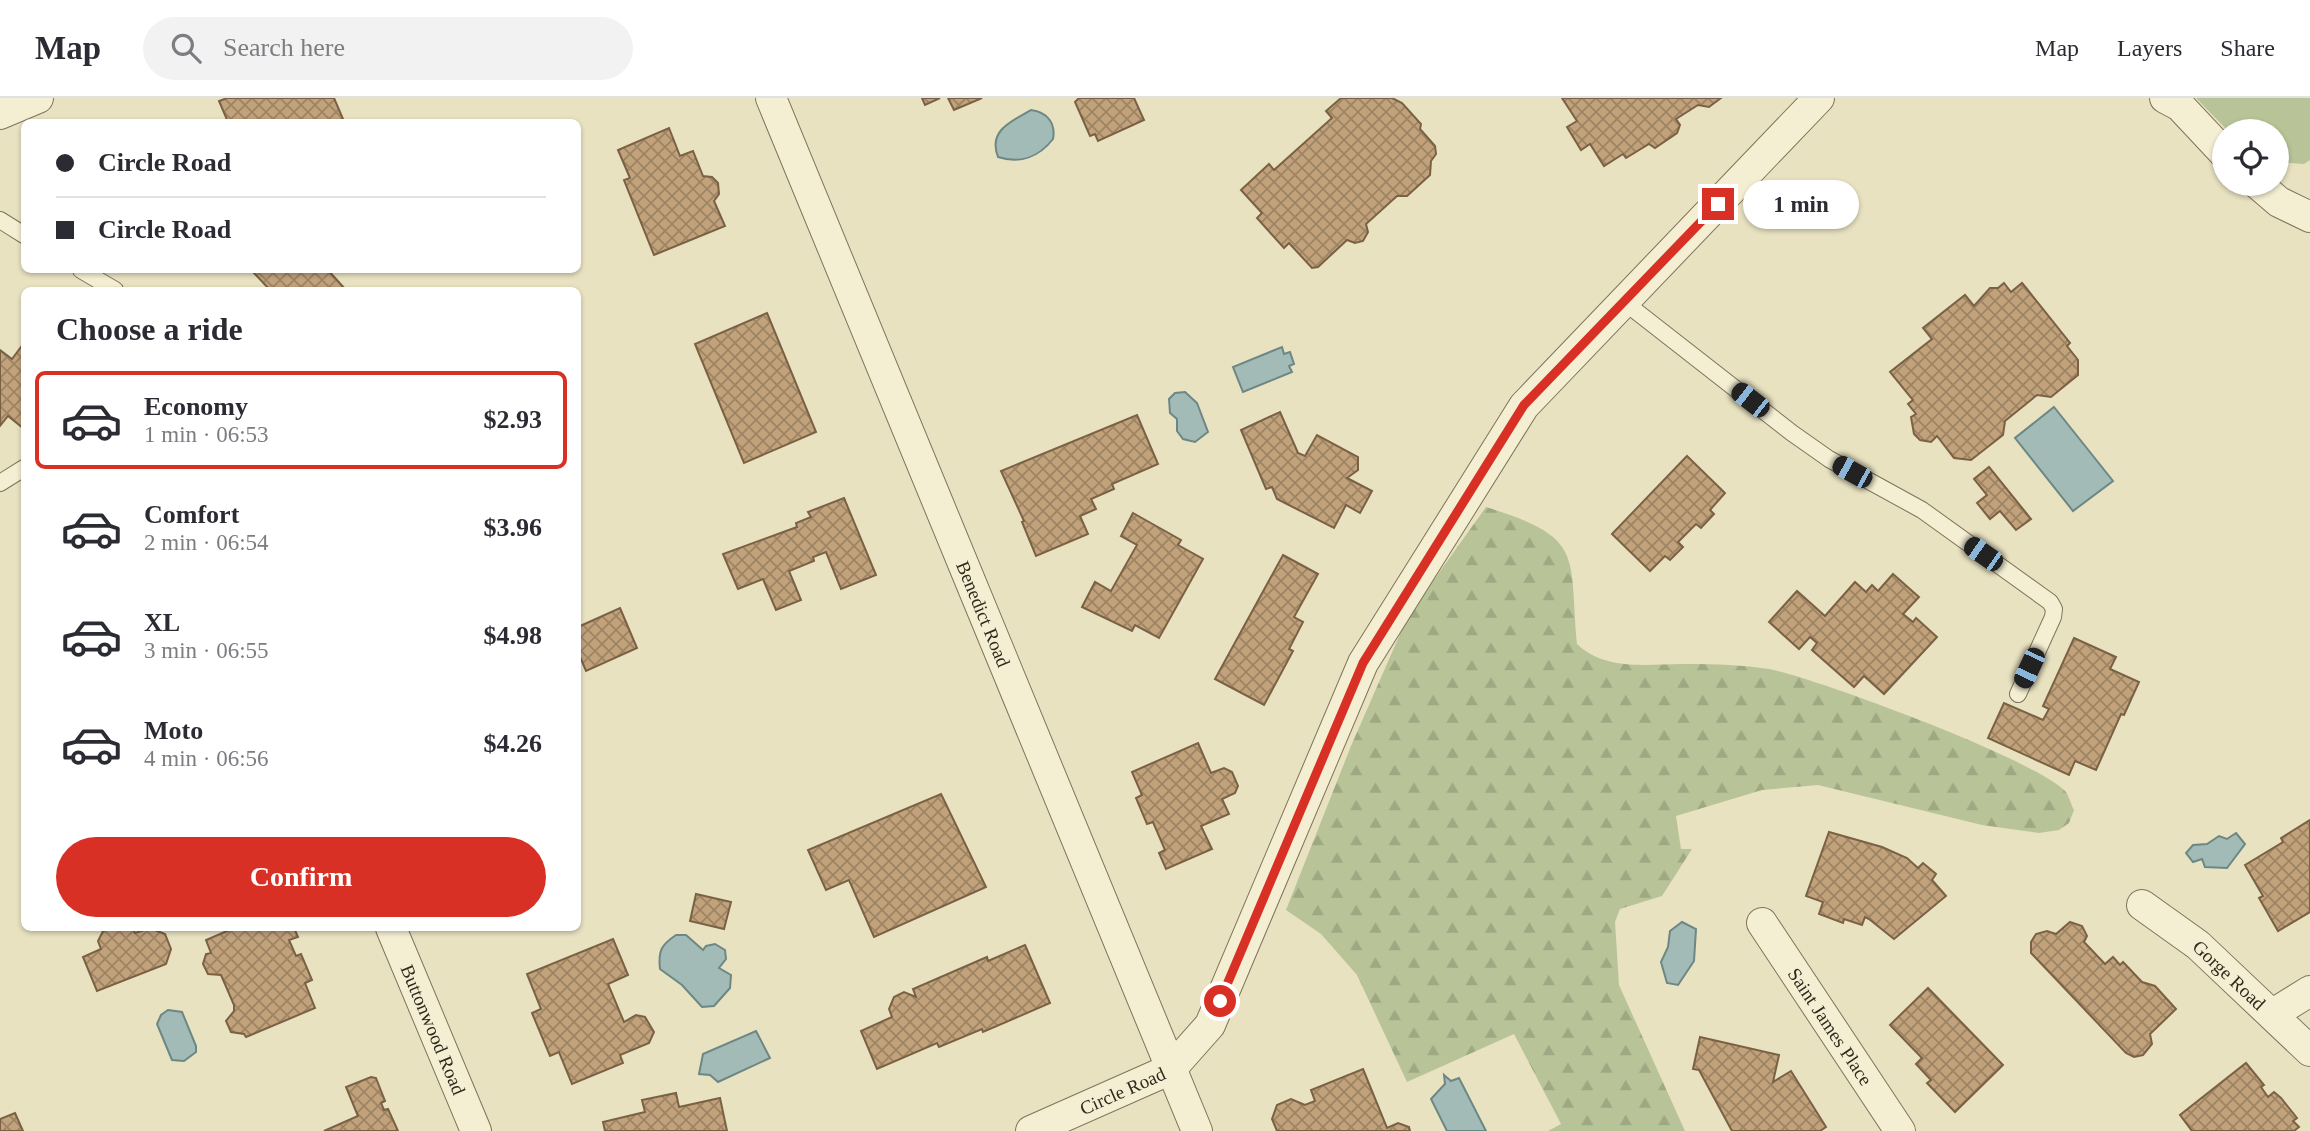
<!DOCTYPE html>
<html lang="en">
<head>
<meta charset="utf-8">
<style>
  :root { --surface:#fff; --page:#f2f2f3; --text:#2b2b33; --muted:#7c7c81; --line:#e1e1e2; --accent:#d93025 }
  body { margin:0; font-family:"Times New Roman",serif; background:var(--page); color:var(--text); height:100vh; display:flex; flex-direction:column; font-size:26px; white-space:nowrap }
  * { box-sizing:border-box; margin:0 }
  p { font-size:23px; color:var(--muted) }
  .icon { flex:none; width:38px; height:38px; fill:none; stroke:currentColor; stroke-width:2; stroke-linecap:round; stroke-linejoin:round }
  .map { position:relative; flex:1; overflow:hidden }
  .drawer { position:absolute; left:21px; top:189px; width:560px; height:644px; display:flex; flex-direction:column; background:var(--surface); border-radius:10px; box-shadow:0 2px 5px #0004 }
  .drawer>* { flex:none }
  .top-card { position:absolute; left:21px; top:21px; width:560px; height:154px; border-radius:10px; box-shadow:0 2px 5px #0004; display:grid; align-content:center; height:154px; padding:0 35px; background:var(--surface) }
  .tools { position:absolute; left:2212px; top:21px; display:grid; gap:14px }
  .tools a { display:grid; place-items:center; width:77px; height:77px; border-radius:50%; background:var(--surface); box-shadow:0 2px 5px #0004; font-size:35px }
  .end { position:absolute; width:32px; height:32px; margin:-16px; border:9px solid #d93025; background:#fff; box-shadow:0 0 0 4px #fff }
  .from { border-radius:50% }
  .bubble { position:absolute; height:49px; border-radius:24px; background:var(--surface); box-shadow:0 2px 5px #0004; font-size:23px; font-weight:800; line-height:49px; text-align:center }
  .car { position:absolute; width:21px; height:42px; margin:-21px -10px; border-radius:9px; box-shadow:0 0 5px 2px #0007; background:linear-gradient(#222 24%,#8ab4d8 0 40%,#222 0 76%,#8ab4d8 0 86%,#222 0) }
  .top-card b { display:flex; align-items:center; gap:24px; height:66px; font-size:26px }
  .top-card b+b { border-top:2px solid var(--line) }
  .top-card i { width:18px; height:18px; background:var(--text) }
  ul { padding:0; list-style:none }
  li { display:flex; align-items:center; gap:21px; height:98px; margin:0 14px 10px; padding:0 21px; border:4px solid transparent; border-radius:10px }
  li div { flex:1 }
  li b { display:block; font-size:26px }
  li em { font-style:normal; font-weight:800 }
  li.current { border-color:var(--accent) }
  li>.icon { width:63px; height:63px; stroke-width:1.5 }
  h2 { padding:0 35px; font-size:32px; line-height:84px }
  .action { display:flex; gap:14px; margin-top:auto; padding:14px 35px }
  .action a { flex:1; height:80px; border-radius:42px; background:var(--accent); color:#fff; font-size:28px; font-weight:800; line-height:80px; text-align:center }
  header { display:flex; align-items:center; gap:42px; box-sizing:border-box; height:98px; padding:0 35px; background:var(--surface); border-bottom:2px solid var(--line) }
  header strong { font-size:33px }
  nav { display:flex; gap:38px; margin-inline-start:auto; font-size:24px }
  .search { width:490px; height:63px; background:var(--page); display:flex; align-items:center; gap:18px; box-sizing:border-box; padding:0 24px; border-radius:38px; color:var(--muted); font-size:26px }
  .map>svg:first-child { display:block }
  .forest { fill:url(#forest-firs) }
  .park { fill:#b8c497 }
  .water { fill:#a3bbb7; stroke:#6c8784; stroke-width:2 }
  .building { fill:url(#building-cross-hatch); stroke:#7b6144; stroke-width:2 }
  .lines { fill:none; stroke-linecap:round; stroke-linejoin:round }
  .service-casing { stroke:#7f735b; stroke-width:18 }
  .minor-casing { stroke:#7f735b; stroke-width:32 }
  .service { stroke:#f4efd3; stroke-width:16 }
  .minor { stroke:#f4efd3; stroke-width:30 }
  .route { stroke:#d93025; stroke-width:9 }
  .labels { text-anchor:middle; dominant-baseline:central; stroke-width:7; stroke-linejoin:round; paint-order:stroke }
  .street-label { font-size:19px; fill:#30291d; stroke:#f0ebd0 }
</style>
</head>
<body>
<header>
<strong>Map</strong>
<div class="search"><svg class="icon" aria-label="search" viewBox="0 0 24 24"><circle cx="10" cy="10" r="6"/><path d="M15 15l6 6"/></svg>Search here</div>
<nav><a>Map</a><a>Layers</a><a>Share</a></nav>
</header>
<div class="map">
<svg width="2310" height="1033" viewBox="0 0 2310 1033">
  <defs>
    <pattern id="forest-firs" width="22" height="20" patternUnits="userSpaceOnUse" patternTransform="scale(1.75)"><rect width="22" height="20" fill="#b8c497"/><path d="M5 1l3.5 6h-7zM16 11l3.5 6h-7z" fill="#9ea882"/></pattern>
    <pattern id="building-cross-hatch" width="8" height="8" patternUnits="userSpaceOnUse" patternTransform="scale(1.75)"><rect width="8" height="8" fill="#c1a27b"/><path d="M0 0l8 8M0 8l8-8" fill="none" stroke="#9d8464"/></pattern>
  </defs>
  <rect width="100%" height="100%" fill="#e8e2c1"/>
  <path class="forest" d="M 1486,409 C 1585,440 1569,455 1577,546 C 1608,575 1650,565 1689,566 C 1714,566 1744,567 1769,571 C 1818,581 2034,661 2065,693 C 2069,697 2071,707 2074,712 L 2069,725 L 2059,732 L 2039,735 L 1982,727 L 1818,687 L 1762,692 L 1676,718 L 1681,751 L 1692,751 L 1662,798 L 1620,811 L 1615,824 L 1619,887 L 1685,1033 L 1548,1033 L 1561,1026 L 1514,936 L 1407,984 L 1357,877 L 1321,836 L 1286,812 L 1351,648 L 1408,518 Z"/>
  <path class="park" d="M 2196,0 L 2310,0 L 2310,62 L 2304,66 L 2277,64 L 2277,33 L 2228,33 Z"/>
  <g class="water">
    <path d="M 1031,12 C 1047,14 1056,25 1053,41 C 1039,59 1020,66 998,59 C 988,33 1010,24 1031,12 Z"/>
    <path d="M 1282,249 L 1284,256 L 1290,254 L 1294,266 L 1289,268 L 1292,274 L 1243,294 L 1233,269 Z"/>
    <path d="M 1185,294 L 1197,305 L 1208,334 L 1195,344 L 1183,341 L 1177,333 L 1177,321 L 1170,315 L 1169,301 L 1175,295 Z"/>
    <path d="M 2054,309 L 2113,383 L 2073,413 L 2015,340 Z"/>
    <path d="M 2236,735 L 2245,746 L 2227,770 L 2205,769 L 2202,761 L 2193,764 L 2186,755 L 2193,747 L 2207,746 L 2219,738 L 2227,741 Z"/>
    <path d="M 1682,824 L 1696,831 L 1694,863 L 1678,887 L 1667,885 L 1661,864 L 1668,849 L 1670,833 Z"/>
    <path d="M 676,837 L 686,837 L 703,852 L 706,848 L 715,846 L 725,852 L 726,861 L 719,870 L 731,877 L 730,890 L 714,908 L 702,909 L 682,887 L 660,871 C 658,853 661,847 676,837 Z"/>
    <path d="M 168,912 L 182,914 L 196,948 L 196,954 L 184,963 L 172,962 L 157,926 L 161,917 Z"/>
    <path d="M 756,933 L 770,960 L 718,984 L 710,977 L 699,976 L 703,956 Z"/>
    <path d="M 1444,977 L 1451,983 L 1459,980 L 1486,1033 L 1447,1033 L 1431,1001 L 1445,986 Z"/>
  </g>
  <g class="building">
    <path d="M 227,0 L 334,0 L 343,21 L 335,24 L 228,24 L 219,3 Z"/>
    <path d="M 922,0 L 940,0 L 925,7 Z"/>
    <path d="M 948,0 L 982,0 L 954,12 Z"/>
    <path d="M 1079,0 L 1134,0 L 1144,22 L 1098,43 L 1095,36 L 1090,38 L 1075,4 Z"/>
    <path d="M 1341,0 L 1392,0 L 1402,5 L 1421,26 L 1420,31 L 1435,48 L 1436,56 L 1431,63 L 1430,77 L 1407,98 L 1397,98 L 1366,126 L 1368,134 L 1363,143 L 1355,145 L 1347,142 L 1318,169 L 1312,170 L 1289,145 L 1284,150 L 1257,120 L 1262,115 L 1241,92 L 1269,66 L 1274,72 L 1332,20 L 1326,13 Z"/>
    <path d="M 1562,0 L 1721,0 L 1709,9 L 1698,7 L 1676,21 L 1680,27 L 1677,35 L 1655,50 L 1649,46 L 1626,60 L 1623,56 L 1604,68 L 1590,46 L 1581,52 L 1567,29 L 1577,23 Z"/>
    <path d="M 669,30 L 680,58 L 693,53 L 703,78 L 712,79 L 718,85 L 719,96 L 714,103 L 725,128 L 654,157 L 624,82 L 630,80 L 618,52 Z"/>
    <path d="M 256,172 L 328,172 L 346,192 L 270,192 L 253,174 Z"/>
    <path d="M 2004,185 L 2011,194 L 2022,185 L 2027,191 L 2070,245 L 2067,248 L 2078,262 L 2078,277 L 2051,299 L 2037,297 L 2005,323 L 2003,337 L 1971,362 L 1954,360 L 1937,338 L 1931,344 L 1920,342 L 1914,336 L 1911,319 L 1916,316 L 1908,306 L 1913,302 L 1890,274 L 1932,241 L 1923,230 L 1965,197 L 1974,208 L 1990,190 L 1998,190 Z"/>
    <path d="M 767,215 L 816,334 L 744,365 L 695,246 Z"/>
    <path d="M 21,249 L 24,252 L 24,331 L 8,318 L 0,328 L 0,252 L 12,261 Z"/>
    <path d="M 1280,314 L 1298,355 L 1305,358 L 1317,337 L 1358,359 L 1358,372 L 1347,380 L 1372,393 L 1360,415 L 1346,407 L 1334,430 L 1277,401 L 1272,389 L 1266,391 L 1241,332 Z"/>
    <path d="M 1137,317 L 1158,366 L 1112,386 L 1114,391 L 1091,401 L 1096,411 L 1080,418 L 1088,436 L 1036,458 L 1022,424 L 1024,423 L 1001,373 Z"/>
    <path d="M 1687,358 L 1725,395 L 1710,412 L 1714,416 L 1701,430 L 1696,426 L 1678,444 L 1683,449 L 1670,462 L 1665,458 L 1650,473 L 1612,436 Z"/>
    <path d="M 1989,369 L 2031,421 L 2016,432 L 2000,413 L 1990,421 L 1977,405 L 1987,397 L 1974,381 Z"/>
    <path d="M 844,400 L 876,477 L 841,491 L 826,454 L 813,459 L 814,463 L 789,473 L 801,502 L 776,512 L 763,481 L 738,491 L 723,456 L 797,429 L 796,425 L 811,419 L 808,414 Z"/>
    <path d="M 1133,415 L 1181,442 L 1178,447 L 1203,461 L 1159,540 L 1135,527 L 1132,533 L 1082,509 L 1095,484 L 1111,493 L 1137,447 L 1121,438 Z"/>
    <path d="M 1283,457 L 1318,476 L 1294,519 L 1303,524 L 1289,551 L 1293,553 L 1264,607 L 1215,581 Z"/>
    <path d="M 1893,476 L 1919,499 L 1903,516 L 1913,524 L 1916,520 L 1937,539 L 1884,596 L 1864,578 L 1854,589 L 1812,552 L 1817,545 L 1810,539 L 1799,551 L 1769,524 L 1797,493 L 1825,518 L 1855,484 L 1866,494 L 1872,487 L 1878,493 Z"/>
    <path d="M 620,510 L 637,550 L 586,573 L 578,554 L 578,529 Z"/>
    <path d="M 2074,540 L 2116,559 L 2110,571 L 2139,584 L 2124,617 L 2121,616 L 2096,672 L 2075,663 L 2069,677 L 1988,640 L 2004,605 L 2043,622 L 2049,611 L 2043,608 Z"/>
    <path d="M 1198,645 L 1211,675 L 1224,670 L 1232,674 L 1238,688 L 1235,695 L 1222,701 L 1229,716 L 1201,728 L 1212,751 L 1166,771 L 1159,755 L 1165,752 L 1153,724 L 1147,726 L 1136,700 L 1142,697 L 1132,674 Z"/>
    <path d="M 941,696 L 986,789 L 874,839 L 849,782 L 826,792 L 808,752 Z"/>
    <path d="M 2310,722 L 2310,814 L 2278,833 L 2259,800 L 2263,798 L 2245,767 L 2283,744 L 2281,740 Z"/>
    <path d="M 1829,734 L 1882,749 L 1907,760 L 1918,770 L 1923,765 L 1936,776 L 1932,782 L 1946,798 L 1894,841 L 1869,821 L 1865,819 L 1862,827 L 1844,821 L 1843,825 L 1819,816 L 1823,804 L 1806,798 Z"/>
    <path d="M 696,796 L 731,804 L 724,831 L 690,823 Z"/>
    <path d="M 2070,824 L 2082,828 L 2087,838 L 2084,844 L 2105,866 L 2113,859 L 2120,867 L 2123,864 L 2142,884 L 2155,888 L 2176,911 L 2150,936 L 2152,946 L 2143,957 L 2134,959 L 2126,955 L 2031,855 L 2031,844 L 2036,836 L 2047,833 L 2056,836 Z"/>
    <path d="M 111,830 L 133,830 L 135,835 L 150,830 L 165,836 L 171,851 L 166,866 L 97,893 L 83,859 L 101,851 L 98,843 L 103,833 Z"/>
    <path d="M 234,830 L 294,830 L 298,839 L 289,842 L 296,858 L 301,856 L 312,882 L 305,885 L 315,910 L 246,939 L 244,936 L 231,934 L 226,923 L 234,913 L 234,907 L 221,877 L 208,876 L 203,866 L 206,856 L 211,855 L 206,842 Z"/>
    <path d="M 613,841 L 628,877 L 608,886 L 624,924 L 636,917 L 645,919 L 654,934 L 649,945 L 620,957 L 623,965 L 572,986 L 559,954 L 550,958 L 532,915 L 541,911 L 527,876 Z"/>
    <path d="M 1025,847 L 1050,905 L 983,934 L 982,931 L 939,949 L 937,945 L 877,971 L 861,933 L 892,919 L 889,911 L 894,899 L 904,894 L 916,899 L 913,891 L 987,859 L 988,863 Z"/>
    <path d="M 1928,890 L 2003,967 L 1955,1014 L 1927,985 L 1931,982 L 1916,966 L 1922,960 L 1890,927 Z"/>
    <path d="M 1700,939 L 1779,957 L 1773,984 L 1791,973 L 1826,1029 L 1820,1033 L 1732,1033 L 1699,972 L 1693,971 Z"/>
    <path d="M 2246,965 L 2264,987 L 2261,989 L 2268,999 L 2274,994 L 2281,1000 L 2297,1020 L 2293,1023 L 2299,1029 L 2294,1033 L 2192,1033 L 2180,1017 Z"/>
    <path d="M 1363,971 L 1387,1030 L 1398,1025 L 1409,1029 L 1410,1033 L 1277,1033 L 1272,1021 L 1277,1007 L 1291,1001 L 1305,1007 L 1315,1003 L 1311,992 Z"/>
    <path d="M 371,979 L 376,980 L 385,1003 L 381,1005 L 384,1012 L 388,1011 L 398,1033 L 324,1033 L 358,1018 L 346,989 Z"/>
    <path d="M 676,995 L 679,1009 L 720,1000 L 727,1033 L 605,1033 L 603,1024 L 645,1014 L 642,1002 Z"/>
    <path d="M 15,1015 L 23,1033 L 0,1033 L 0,1021 Z"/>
  </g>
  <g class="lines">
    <defs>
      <g id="service">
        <path d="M 0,122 L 24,137"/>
        <path d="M 81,172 L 115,192"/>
        <path d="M 1623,203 L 1792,335 L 1829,361 L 1922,412 L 2050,504 L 2054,511 L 2053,519 L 2018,596"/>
        <path d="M 0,385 L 24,370"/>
      </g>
      <g id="minor">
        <path id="s1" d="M 771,0 L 1197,1033"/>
        <path d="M 2165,0 L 2180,8 L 2224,55"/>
        <path d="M 0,16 L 38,0"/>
        <path d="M 2258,86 L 2279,104 L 2310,119"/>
        <path id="s2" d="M 2142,807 L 2198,847 L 2310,953"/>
        <path id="s3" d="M 1762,825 L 1900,1033"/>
        <path id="s4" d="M 391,830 L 476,1033"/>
        <path d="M 2273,916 L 2310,893"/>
        <path id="s5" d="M 1031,1033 L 1171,971 L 1210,927 L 1363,565 L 1524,308 L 1819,0"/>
      </g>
    </defs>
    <use href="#service" class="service-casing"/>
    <use href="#minor" class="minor-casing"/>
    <use href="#service" class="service"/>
    <use href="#minor" class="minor"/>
  </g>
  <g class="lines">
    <path class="route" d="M 1220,903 L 1363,565 L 1524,307 L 1718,106"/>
  </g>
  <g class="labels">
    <g class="street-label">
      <text stroke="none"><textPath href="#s1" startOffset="558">Benedict Road</textPath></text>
      <text stroke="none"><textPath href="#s2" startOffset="112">Gorge Road</textPath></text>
      <text stroke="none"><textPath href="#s3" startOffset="124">Saint James Place</textPath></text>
      <text stroke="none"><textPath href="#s4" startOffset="110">Buttonwood Road</textPath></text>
      <text stroke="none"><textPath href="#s5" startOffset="100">Circle Road</textPath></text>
    </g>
  </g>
</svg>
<div class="tools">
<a><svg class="icon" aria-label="locate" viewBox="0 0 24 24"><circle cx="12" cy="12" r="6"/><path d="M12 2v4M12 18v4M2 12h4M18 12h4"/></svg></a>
</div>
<i class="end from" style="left:1220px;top:903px"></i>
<i class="end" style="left:1718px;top:106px"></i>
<div class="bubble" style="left:1743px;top:82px;width:116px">1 min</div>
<i class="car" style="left:1750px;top:302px;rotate:308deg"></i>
<i class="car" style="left:1852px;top:374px;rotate:299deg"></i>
<i class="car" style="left:1983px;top:456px;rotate:305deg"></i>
<i class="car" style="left:2029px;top:570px;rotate:205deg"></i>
<div class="top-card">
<b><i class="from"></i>Circle Road</b>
<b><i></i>Circle Road</b>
</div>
<section class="drawer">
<h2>Choose a ride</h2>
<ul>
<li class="current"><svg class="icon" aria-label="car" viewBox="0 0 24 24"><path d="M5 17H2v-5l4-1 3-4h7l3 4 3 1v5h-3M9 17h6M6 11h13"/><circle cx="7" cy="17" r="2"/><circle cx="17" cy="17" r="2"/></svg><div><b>Economy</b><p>1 min · 06:53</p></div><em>$2.93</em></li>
<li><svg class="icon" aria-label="car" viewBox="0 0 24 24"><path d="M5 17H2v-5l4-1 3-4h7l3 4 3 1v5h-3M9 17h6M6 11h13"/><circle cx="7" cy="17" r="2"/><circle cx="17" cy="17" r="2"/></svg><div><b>Comfort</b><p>2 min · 06:54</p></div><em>$3.96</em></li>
<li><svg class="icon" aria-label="car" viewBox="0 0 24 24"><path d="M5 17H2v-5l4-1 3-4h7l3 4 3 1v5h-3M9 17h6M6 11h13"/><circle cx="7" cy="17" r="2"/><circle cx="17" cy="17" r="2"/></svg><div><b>XL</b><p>3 min · 06:55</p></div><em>$4.98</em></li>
<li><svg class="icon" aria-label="car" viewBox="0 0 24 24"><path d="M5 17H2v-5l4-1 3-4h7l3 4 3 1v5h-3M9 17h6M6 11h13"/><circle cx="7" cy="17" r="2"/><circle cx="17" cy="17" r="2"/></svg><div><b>Moto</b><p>4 min · 06:56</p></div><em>$4.26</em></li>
</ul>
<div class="action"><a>Confirm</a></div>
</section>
</div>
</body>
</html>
